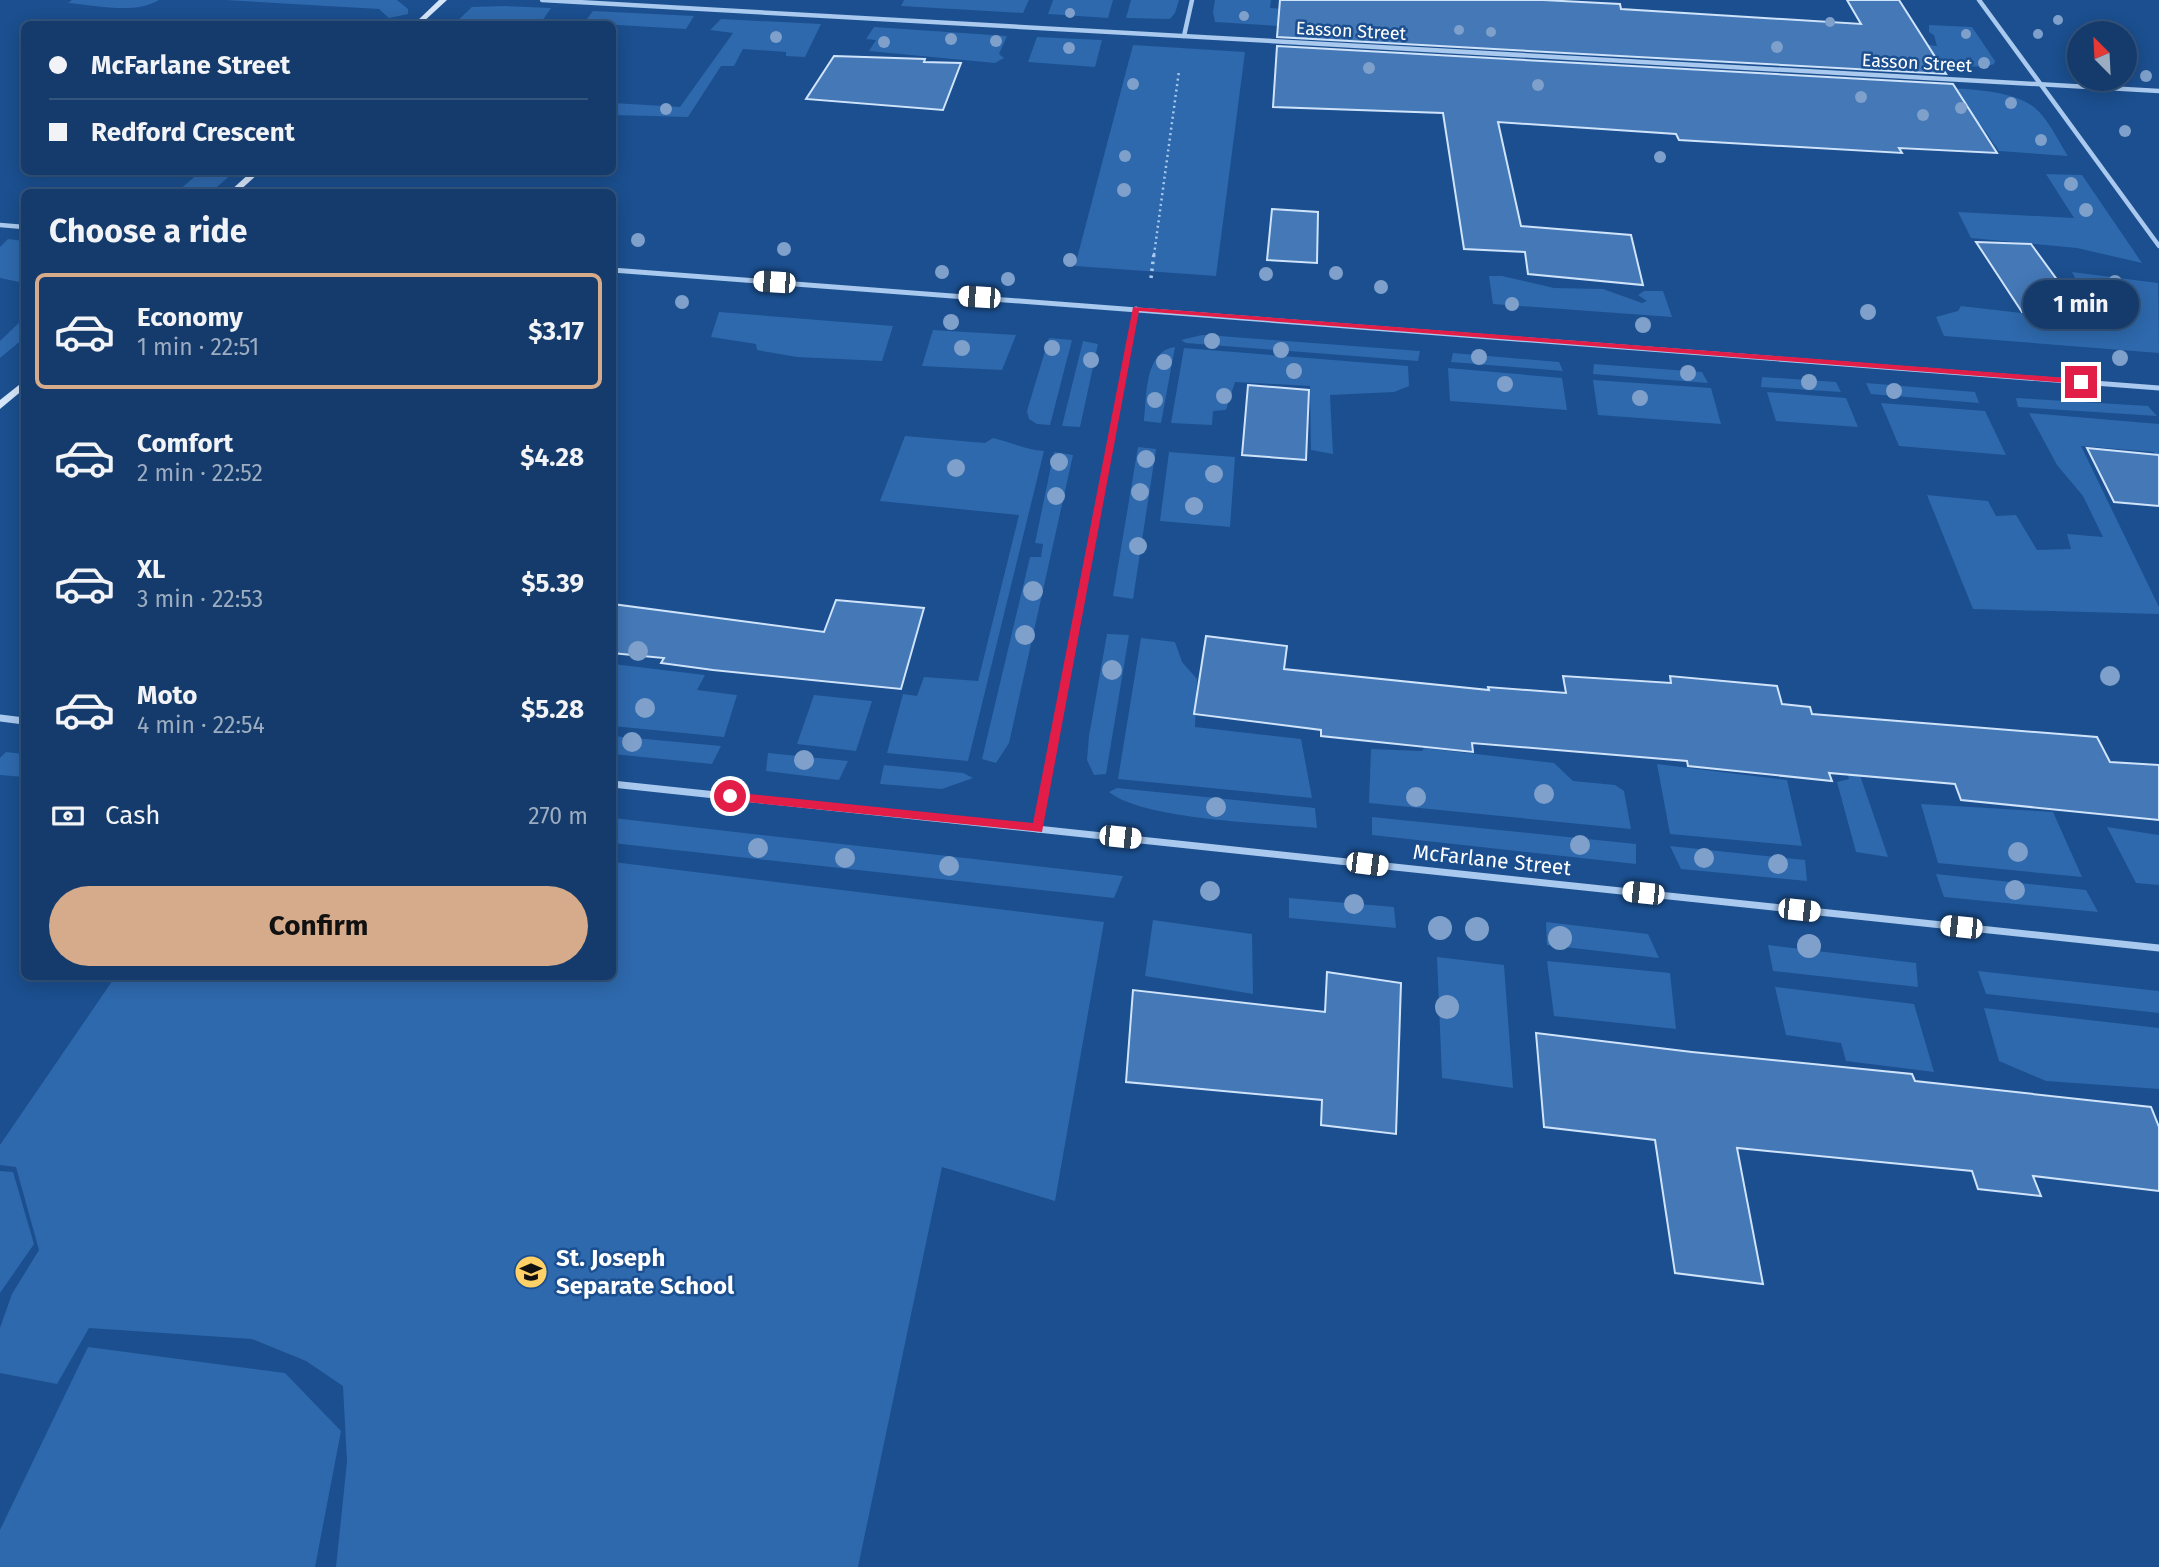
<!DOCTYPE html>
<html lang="en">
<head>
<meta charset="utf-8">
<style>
  :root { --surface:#143b6b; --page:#1d4271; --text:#f1f3f6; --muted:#9dadc1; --line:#33557e; --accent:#d6ab8b }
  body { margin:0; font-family:"Fira Sans",sans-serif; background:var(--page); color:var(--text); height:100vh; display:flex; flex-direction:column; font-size:26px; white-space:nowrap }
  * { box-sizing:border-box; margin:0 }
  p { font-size:23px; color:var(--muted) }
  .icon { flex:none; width:38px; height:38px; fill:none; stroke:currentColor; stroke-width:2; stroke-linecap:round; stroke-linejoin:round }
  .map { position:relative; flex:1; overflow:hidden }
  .sheet { position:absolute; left:21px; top:189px; width:595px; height:791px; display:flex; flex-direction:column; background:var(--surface); border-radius:10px; box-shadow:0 4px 18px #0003,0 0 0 2px var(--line) }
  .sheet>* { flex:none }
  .top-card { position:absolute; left:21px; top:21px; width:595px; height:154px; border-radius:10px; box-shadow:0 4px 18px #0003,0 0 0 2px var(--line); display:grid; align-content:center; height:154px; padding:0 28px; background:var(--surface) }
  .needle { width:46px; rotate:336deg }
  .tools { position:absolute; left:2067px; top:21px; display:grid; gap:14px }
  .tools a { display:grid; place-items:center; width:70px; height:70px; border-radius:50%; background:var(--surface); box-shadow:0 4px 18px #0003,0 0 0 2px var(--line); font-size:35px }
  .end { position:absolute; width:32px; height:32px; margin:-16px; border:9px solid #e11d48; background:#fff; box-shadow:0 0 0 4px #fff }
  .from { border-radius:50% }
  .bubble { position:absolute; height:49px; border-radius:24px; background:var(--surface); box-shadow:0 4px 18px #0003,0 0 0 2px var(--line); font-size:23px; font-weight:700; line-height:49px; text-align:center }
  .car { position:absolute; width:21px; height:42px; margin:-21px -10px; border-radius:9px; box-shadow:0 0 5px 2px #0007; background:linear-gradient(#fff 24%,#345 0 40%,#fff 0 76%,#345 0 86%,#fff 0) }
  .top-card b { display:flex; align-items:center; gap:24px; height:66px; font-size:26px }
  .top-card b+b { border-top:2px solid var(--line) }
  .top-card i { width:18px; height:18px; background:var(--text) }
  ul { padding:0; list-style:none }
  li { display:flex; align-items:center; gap:21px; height:116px; margin:0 14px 10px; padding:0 14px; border:4px solid transparent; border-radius:10px }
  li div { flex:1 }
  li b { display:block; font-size:26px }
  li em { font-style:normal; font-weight:700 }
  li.on { border-color:var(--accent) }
  li>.icon { width:63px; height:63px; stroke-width:1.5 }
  h2 { padding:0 28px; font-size:32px; line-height:84px }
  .pay { display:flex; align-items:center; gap:18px; height:77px; padding:0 28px; font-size:26px }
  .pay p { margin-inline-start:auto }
  .button { display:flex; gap:14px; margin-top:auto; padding:14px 28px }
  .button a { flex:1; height:80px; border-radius:42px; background:var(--accent); color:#111; font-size:28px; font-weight:700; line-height:80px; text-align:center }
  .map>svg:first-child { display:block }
  .green { fill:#2e69ad }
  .building { fill:#4478b7; stroke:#cfe3fa; stroke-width:2 }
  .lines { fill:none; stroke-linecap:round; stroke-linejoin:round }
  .path-far1 { stroke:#a9c9ee; stroke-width:2.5; stroke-dasharray:2 3.5; stroke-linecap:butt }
  .path { stroke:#a9c9ee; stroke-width:3.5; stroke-dasharray:2.5 4.5; stroke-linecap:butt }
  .street-far2 { stroke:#a9c9ee; stroke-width:4.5 }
  .street-far1 { stroke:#a9c9ee; stroke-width:5 }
  .street { stroke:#a9c9ee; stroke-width:7 }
  .secondary { fill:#d6e6fa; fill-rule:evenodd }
  .tree { fill:#7ea0ca }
  .route { fill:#e11d48 }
  .labels { text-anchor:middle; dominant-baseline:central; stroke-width:5; stroke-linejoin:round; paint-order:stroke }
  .far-street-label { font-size:18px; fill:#fff; stroke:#1b4f8f }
  .street-label { font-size:21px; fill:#fff; stroke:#1b4f8f }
  .near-poi-label { font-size:24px; font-weight:bold; fill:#fff; stroke:#1b4f8f; text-anchor:start }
</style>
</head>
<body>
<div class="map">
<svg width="2159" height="1567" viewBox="0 0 2159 1567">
  <rect width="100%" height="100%" fill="#1b4f8f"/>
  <g class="green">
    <path d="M 72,0 L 159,0 C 135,15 95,5 68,3 Z"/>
    <path d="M 224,0 L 397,0 L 408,9 L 408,14 L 389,18 L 379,9 Z"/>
    <path d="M 904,0 L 1029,0 L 1023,13 L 901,6 Z"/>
    <path d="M 1053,0 L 1113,0 L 1108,18 L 1048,14 Z"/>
    <path d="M 1131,0 L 1179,0 L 1175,13 L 1170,19 L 1126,18 Z"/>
    <path d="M 1215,0 L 1271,0 L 1270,8 L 1406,18 L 1406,34 L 1215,22 L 1213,12 Z"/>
    <path d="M 505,6 L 551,8 L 540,24 L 454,24 L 472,7 Z"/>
    <path d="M 593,11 L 694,16 L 686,29 L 584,23 Z"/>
    <path d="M 721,19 L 821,24 L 805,57 L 786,56 L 786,52 L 743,49 L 734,66 L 721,66 L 688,117 L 613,115 L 613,103 L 680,107 L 733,33 L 710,30 Z"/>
    <path d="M 1929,25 L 1972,27 L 1995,61 L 1994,64 L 1985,67 L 1760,55 L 1915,43 L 1937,46 L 1934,35 L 1929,32 Z"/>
    <path d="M 874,27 L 1007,36 L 999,54 L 1004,58 L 995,63 L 869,51 L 876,40 L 866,39 Z"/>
    <path d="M 1037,37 L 1102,40 L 1095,67 L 1028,62 Z"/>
    <path d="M 1133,45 L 1245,52 L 1216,276 L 1075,266 Z"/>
    <path d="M 1905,87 C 1939,89 2006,85 2034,107 C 2048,118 2058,141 2068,156 L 1999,151 L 1980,124 L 1925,120 Z"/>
    <path d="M 200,172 L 234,172 L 211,192 L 177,192 Z"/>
    <path d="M 2046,174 L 2082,175 L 2142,263 L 2077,248 L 1971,238 L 1958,212 L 2074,218 Z"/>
    <path d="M 8,239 L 24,241 L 24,283 L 0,278 L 0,247 Z"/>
    <path d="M 2072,272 L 2158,283 L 2159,353 L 1944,336 L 1936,317 L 1958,311 L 1961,306 L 2063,318 L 2096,318 Z"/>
    <path d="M 1489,276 L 1502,276 L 1554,288 L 1603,289 L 1642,303 L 1647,301 L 1638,295 L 1644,291 L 1663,291 L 1672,317 L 1493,304 Z"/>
    <path d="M 719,312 L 893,326 L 882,361 L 797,357 L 757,350 L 756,344 L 711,337 Z"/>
    <path d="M 24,318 L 24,338 L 0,358 L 0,341 Z"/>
    <path d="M 933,330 L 1016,335 L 1002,370 L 922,366 Z"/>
    <path d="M 1202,335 L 1220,336 L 1420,351 L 1418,361 L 1186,343 L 1181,340 Z"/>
    <path d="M 1049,338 L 1072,340 L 1050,425 L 1037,424 L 1029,419 L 1027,411 Z"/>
    <path d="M 1083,341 L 1098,344 L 1080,427 L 1062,426 Z"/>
    <path d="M 1175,347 L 1161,423 L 1144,421 C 1147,397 1144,351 1175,347 Z"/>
    <path d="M 1184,348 L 1408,366 L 1409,386 L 1394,392 L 1330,395 L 1333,454 L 1311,450 L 1310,386 L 1235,382 L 1226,410 L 1213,411 L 1212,425 L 1171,423 Z"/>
    <path d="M 1453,353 L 1559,362 L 1563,371 L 1451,362 Z"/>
    <path d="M 1594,364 L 1702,372 L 1708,383 L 1593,374 Z"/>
    <path d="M 1448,368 L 1562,378 L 1567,410 L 1450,401 Z"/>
    <path d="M 1762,377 L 1836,382 L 1841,392 L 1761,387 Z"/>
    <path d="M 1593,380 L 1711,388 L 1721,424 L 1598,415 Z"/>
    <path d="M 1866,383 L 1975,392 L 1979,403 L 1871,394 Z"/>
    <path d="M 1767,392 L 1846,398 L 1858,427 L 1776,421 Z"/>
    <path d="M 2016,398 L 2148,406 L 2157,416 L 2018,407 Z"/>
    <path d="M 1881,403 L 1985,411 L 2006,455 L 1899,446 Z"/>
    <path d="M 2029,413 L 2159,424 L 2159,461 L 2154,452 L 2081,446 L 2159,607 L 2159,614 L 1973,609 L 1927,495 L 1988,501 L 1996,516 L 2016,515 L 2037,550 L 2071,549 L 2067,534 L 2103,537 L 2083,496 L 2057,465 Z"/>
    <path d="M 905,436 L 985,443 L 993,438 C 1011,442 1026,450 1044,451 L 968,761 L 887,753 L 903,694 L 917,696 L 924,677 L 978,681 L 1019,515 L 880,501 Z"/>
    <path d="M 1138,447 L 1156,449 L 1133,599 L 1113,596 Z"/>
    <path d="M 1054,452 L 1073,455 L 1009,743 L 996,763 L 982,759 L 1030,557 L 1041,557 L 1043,544 L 1035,543 Z"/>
    <path d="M 1169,452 L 1235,457 L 1230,527 L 1160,521 Z"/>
    <path d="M 1107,634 L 1129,635 L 1106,774 L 1094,775 L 1087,760 L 1089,736 Z"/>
    <path d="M 1141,638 L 1175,642 L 1182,662 L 1197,679 L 1195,727 L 1301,739 L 1312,798 L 1118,779 Z"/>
    <path d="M 613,664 L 705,675 L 697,690 L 737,695 L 724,737 L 613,726 Z"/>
    <path d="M 814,695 L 872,701 L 856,751 L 797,744 Z"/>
    <path d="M 1841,720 L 1888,857 L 1856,852 L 1837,782 L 1849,779 L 1832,721 Z"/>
    <path d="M 612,736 L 613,736 L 721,746 L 712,764 L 613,754 Z"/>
    <path d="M 1424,748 L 1554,763 L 1573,781 L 1615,785 L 1624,791 L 1631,829 L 1369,803 L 1371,749 L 1422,751 Z"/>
    <path d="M 6,752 L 24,754 L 24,777 L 0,775 L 0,758 Z"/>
    <path d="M 768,753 L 848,761 L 839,780 L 766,771 Z"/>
    <path d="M 1657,764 L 1787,780 L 1802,846 L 1670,834 Z"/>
    <path d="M 884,765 L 963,773 L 973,778 L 942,789 L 880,784 Z"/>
    <path d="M 1117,788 L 1315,808 L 1317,828 C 1267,823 1144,820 1109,792 Z"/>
    <path d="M 1921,804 L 2053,812 L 2082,877 L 1938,863 Z"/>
    <path d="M 1372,817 L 1636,844 L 1636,864 L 1372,835 Z"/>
    <path d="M 613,818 L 1123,876 L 1114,898 L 657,848 L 613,843 Z"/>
    <path d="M 2107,827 L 2159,835 L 2159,885 L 2136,883 Z"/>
    <path d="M 1670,846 L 1805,860 L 1807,881 L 1681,869 Z"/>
    <path d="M 613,862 L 1104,922 L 1055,1201 L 942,1167 L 858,1567 L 336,1567 L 347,1462 L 343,1386 L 306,1361 L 252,1339 L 89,1328 L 57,1384 L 0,1373 L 0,1328 L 12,1294 L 39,1250 L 16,1167 L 0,1165 L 0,1145 L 115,977 L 612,976 Z"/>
    <path d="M 1936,874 L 2086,890 L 2098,912 L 1944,897 Z"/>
    <path d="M 1289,898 L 1394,907 L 1396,928 L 1289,918 Z"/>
    <path d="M 1153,920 L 1252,934 L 1253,994 L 1145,976 Z"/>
    <path d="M 1546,922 L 1648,934 L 1659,958 L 1547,945 Z"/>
    <path d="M 1768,945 L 1916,963 L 1918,987 L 1773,971 Z"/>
    <path d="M 1437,957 L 1504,965 L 1513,1088 L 1442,1078 Z"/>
    <path d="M 1547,961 L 1670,973 L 1676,1029 L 1554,1016 Z"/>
    <path d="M 1978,971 L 2159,991 L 2159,1013 L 1986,994 Z"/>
    <path d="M 1775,987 L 1914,1004 L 1934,1072 L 1846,1061 L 1841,1043 L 1786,1035 Z"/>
    <path d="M 1984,1008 L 2159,1028 L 2159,1089 L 2046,1081 L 1999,1061 Z"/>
    <path d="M 0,1171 L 13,1172 L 34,1244 L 0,1293 Z"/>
    <path d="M 88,1347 L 285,1373 L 341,1431 L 315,1567 L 0,1567 L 0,1530 Z"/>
  </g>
  <g class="building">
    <path d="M 1280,0 L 1543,0 L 1620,4 L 1621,9 L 1861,24 L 1847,0 L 1899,0 L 1946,74 L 1277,37 Z"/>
    <path d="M 1277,46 L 1953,84 L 1997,153 L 1899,148 L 1902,153 L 1679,140 L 1676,134 L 1498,122 L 1521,226 L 1631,235 L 1643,285 L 1528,274 L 1525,252 L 1464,249 L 1443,113 L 1273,107 Z"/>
    <path d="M 834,56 L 925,59 L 924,62 L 961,63 L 943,110 L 806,99 Z"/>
    <path d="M 1272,209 L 1318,212 L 1317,263 L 1267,260 Z"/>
    <path d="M 1976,242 L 2031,244 L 2082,314 L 2022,312 Z"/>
    <path d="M 1248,385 L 1309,390 L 1306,460 L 1242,455 Z"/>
    <path d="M 2087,448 L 2159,455 L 2159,506 L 2114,502 Z"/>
    <path d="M 836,600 L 924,608 L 901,689 L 713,670 L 661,663 L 664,658 L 612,653 L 612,604 L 824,632 Z"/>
    <path d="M 1206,636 L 1287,646 L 1284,669 L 1489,690 L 1488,687 L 1566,693 L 1563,676 L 1671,683 L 1670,676 L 1777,686 L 1782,704 L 1810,707 L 1812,714 L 2097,737 L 2110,762 L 2159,765 L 2159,820 L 1961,800 L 1955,784 L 1829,773 L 1832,781 L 1688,766 L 1687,761 L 1472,743 L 1473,752 L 1321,736 L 1321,730 L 1194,714 Z"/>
    <path d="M 1327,972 L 1401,983 L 1396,1134 L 1321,1125 L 1322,1100 L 1126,1082 L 1133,990 L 1325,1012 Z"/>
    <path d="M 1536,1033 L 1692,1052 L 1912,1074 L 1915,1081 L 2151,1107 L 2159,1127 L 2159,1191 L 2033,1176 L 2041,1196 L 1978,1189 L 1972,1171 L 1737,1148 L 1763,1284 L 1675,1273 L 1655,1140 L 1544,1127 Z"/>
  </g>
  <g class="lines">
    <path class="path-far1" d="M 1154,255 L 1179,71"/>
    <path class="path" d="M 1151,278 L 1154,253"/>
    <g class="street-far2">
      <path d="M 542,0 L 2159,91"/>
      <path d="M 1979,0 L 2159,246"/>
      <path d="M 1184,36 L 1192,0"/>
      <path d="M 0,225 L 24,227"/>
    </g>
    <g class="street-far1">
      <path d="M 612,270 L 2159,388"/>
      <path d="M 1084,584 L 1136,309"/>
    </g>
    <g class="street">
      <path d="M 0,718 L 24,721"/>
      <path d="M 612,784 L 2159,948"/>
      <path d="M 1038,829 L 1084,583"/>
    </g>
    <g class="secondary">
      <path d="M 439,0 L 447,0 L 421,24 L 414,24 Z"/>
      <path d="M 251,172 L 260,172 L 238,192 L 229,192 Z"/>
      <path d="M 24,381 L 24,389 L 0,409 L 0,400 Z"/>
    </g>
  </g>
  <g class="tree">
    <circle cx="1070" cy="13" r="5"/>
    <circle cx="1244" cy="16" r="5"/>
    <circle cx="2058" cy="20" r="5"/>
    <circle cx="1830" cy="22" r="5"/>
    <circle cx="1366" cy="29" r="5"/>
    <circle cx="1459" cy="30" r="5"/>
    <circle cx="1491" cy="32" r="5"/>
    <circle cx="1966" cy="34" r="5"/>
    <circle cx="2038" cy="34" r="5"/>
    <circle cx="776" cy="37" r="6"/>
    <circle cx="951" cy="39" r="6"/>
    <circle cx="996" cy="41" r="6"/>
    <circle cx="884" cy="42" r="6"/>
    <circle cx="1777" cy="47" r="6"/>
    <circle cx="1069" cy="48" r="6"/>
    <circle cx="1984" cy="63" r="6"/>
    <circle cx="1369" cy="68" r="6"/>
    <circle cx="2146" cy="76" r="6"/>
    <circle cx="1133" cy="84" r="6"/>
    <circle cx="1538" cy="85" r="6"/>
    <circle cx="1861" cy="97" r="6"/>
    <circle cx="2011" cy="103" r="6"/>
    <circle cx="1961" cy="108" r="6"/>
    <circle cx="666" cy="109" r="6"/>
    <circle cx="1923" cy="115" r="6"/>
    <circle cx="2125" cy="131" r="6"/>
    <circle cx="2041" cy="140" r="6"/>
    <circle cx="1125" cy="156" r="6"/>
    <circle cx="1660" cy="157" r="6"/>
    <circle cx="2071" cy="184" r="7"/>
    <circle cx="1124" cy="190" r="7"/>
    <circle cx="2086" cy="210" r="7"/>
    <circle cx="638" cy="240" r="7"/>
    <circle cx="784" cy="249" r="7"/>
    <circle cx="1070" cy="260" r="7"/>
    <circle cx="942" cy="272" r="7"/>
    <circle cx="1336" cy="273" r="7"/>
    <circle cx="1266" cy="274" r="7"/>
    <circle cx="1008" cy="279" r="7"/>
    <circle cx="2115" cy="282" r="7"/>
    <circle cx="1381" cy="287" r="7"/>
    <circle cx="682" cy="302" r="7"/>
    <circle cx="1512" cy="304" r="7"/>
    <circle cx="1868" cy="312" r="8"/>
    <circle cx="951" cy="322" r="8"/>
    <circle cx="1643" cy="325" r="8"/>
    <circle cx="1212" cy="341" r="8"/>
    <circle cx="962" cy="348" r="8"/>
    <circle cx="1052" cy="348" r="8"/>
    <circle cx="1281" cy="350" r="8"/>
    <circle cx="1479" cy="357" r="8"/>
    <circle cx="2120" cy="358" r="8"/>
    <circle cx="1091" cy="360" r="8"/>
    <circle cx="1164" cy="362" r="8"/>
    <circle cx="1294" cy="371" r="8"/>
    <circle cx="1688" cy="373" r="8"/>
    <circle cx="1809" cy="382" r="8"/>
    <circle cx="1505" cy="384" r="8"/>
    <circle cx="1894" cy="391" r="8"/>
    <circle cx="1224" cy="396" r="8"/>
    <circle cx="1640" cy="398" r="8"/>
    <circle cx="1155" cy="400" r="8"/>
    <circle cx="1146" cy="459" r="9"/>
    <circle cx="1059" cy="462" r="9"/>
    <circle cx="956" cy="468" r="9"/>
    <circle cx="1214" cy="474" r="9"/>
    <circle cx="1140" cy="492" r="9"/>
    <circle cx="1056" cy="496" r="9"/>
    <circle cx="1194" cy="506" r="9"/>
    <circle cx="1138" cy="546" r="9"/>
    <circle cx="1033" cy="591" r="10"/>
    <circle cx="1025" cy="635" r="10"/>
    <circle cx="638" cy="651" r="10"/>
    <circle cx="1112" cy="670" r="10"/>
    <circle cx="2110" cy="676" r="10"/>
    <circle cx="645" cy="708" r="10"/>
    <circle cx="632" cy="742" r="10"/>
    <circle cx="804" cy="760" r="10"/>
    <circle cx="1544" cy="794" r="10"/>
    <circle cx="1416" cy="797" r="10"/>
    <circle cx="1216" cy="807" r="10"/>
    <circle cx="1580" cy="845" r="10"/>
    <circle cx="758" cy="848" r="10"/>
    <circle cx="2018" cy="852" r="10"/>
    <circle cx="845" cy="858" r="10"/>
    <circle cx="1704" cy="858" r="10"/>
    <circle cx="1778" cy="864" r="10"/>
    <circle cx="949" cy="866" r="10"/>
    <circle cx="2015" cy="890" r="10"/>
    <circle cx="1210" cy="891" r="10"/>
    <circle cx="1354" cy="904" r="10"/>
    <circle cx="1440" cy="928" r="12"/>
    <circle cx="1477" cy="929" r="12"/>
    <circle cx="1560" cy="938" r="12"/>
    <circle cx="1809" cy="946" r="12"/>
    <circle cx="1447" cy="1007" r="12"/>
  </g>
  <path class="route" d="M 1133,307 L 2081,379 L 2085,382 L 2081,384 L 1139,311 L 1042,832 L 726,800 L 724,796 L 730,792 L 1033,823 Z"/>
  <defs>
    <symbol id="school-disc" viewBox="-11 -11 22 22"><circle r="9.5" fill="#ffd166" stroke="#1b4f8f"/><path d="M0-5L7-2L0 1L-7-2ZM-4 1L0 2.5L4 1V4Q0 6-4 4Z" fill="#111"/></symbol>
  </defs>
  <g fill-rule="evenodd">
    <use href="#school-disc" x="512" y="1253" width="38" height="38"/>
  </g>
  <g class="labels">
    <g class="far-street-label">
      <text transform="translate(1351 31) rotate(3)">Easson Street</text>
      <text transform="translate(1917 63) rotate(3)">Easson Street</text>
    </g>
    <g class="street-label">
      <text transform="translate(1492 860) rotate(6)">McFarlane Street</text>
    </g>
    <g class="near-poi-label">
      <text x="556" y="1258">St. Joseph<tspan x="556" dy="28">Separate School</tspan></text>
    </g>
  </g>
</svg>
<div class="tools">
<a><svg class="needle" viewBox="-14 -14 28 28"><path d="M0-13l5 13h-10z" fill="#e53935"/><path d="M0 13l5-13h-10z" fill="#9dadc1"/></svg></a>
</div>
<i class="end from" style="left:730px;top:796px"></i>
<i class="end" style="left:2081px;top:382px"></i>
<div class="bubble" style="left:2023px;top:280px;width:116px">1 min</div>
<i class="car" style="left:774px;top:282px;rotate:274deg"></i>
<i class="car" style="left:979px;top:297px;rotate:274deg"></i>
<i class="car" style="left:1120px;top:837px;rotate:96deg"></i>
<i class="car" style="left:1367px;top:864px;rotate:97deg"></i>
<i class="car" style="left:1643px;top:893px;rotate:276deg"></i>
<i class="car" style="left:1799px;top:910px;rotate:96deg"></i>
<i class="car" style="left:1961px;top:927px;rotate:276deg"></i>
<div class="top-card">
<b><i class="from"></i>McFarlane Street</b>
<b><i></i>Redford Crescent</b>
</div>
<section class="sheet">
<h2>Choose a ride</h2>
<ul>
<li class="on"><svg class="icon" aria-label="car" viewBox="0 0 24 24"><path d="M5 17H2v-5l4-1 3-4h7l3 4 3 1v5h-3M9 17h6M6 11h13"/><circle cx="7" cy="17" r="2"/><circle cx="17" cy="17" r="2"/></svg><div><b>Economy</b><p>1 min · 22:51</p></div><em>$3.17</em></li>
<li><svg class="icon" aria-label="car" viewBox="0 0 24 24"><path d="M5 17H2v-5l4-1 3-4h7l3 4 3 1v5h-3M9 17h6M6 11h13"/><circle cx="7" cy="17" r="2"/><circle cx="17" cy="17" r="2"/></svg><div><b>Comfort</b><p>2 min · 22:52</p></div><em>$4.28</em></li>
<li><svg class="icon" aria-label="car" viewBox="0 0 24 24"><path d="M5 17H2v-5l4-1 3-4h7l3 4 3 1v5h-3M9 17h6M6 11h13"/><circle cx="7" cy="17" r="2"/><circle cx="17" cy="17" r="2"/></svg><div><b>XL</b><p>3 min · 22:53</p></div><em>$5.39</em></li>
<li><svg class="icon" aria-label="car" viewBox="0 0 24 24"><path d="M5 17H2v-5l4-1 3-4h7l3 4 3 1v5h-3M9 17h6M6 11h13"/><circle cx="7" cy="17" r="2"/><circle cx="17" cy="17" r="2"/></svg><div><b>Moto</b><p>4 min · 22:54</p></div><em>$5.28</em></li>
</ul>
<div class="pay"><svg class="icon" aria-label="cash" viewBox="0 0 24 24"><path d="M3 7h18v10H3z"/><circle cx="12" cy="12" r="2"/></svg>Cash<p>270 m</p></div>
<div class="button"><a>Confirm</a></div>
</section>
</div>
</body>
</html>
